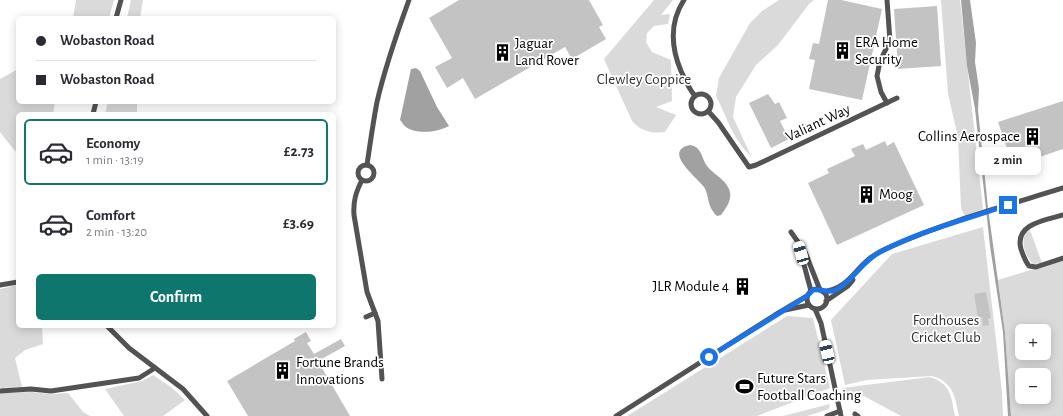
<!DOCTYPE html>
<html lang="en">
<head>
<meta charset="utf-8">
<style>
  :root { --surface:#fff; --page:#f2f2f3; --text:#2b2b33; --muted:#7c7c81; --line:#e1e1e2; --accent:#0f766e }
  body { margin:0; font-family:"Alegreya Sans",sans-serif; background:var(--page); color:var(--text); height:100vh; display:flex; flex-direction:column; font-size:15px; white-space:nowrap }
  * { box-sizing:border-box; margin:0 }
  p { font-size:13px; color:var(--muted) }
  .icon { flex:none; width:22px; height:22px; fill:none; stroke:currentColor; stroke-width:2; stroke-linecap:round; stroke-linejoin:round }
  .map { position:relative; flex:1; overflow:hidden }
  .sheet { position:absolute; left:16px; top:112px; width:320px; height:216px; display:flex; flex-direction:column; background:var(--surface); border-radius:6px; box-shadow:0 2px 10px #0003 }
  .sheet>* { flex:none }
  .banner { position:absolute; left:16px; top:16px; width:320px; height:88px; border-radius:6px; box-shadow:0 2px 10px #0003; display:grid; align-content:center; height:88px; padding:0 20px; background:var(--surface) }
  .tools { position:absolute; left:1015px; top:324px; display:grid; gap:8px }
  .tools a { display:grid; place-items:center; width:36px; height:36px; border-radius:6px; background:var(--surface); box-shadow:0 2px 10px #0003; font-size:20px }
  .end { position:absolute; width:18px; height:18px; margin:-9px; border:5px solid #1a73e8; background:#fff; box-shadow:0 0 0 2px #fff }
  .from { border-radius:50% }
  .bubble { position:absolute; height:28px; border-radius:6px; background:var(--surface); box-shadow:0 2px 10px #0003; font-size:13px; font-weight:700; line-height:28px; text-align:center }
  .car { position:absolute; width:12px; height:24px; margin:-12px -6px; border-radius:5px; box-shadow:0 0 3px 1px #0007; background:linear-gradient(#fff 24%,#345 0 40%,#fff 0 76%,#345 0 86%,#fff 0) }
  .banner b { display:flex; align-items:center; gap:14px; height:38px; font-size:15px }
  .banner b+b { border-top:1px solid var(--line) }
  .banner i { width:10px; height:10px; background:var(--text) }
  ul { padding:7px 0 0; list-style:none }
  li { display:flex; align-items:center; gap:12px; height:66px; margin:0 8px 6px; padding:0 12px; border:2px solid transparent; border-radius:6px }
  li div { flex:1 }
  li b { display:block; font-size:15px }
  li em { font-style:normal; font-weight:700 }
  li.active { border-color:var(--accent) }
  li>.icon { width:36px; height:36px; stroke-width:1.5 }
  .button { display:flex; gap:8px; margin-top:auto; padding:8px 20px }
  .button a { flex:1; height:46px; border-radius:6px; background:var(--accent); color:#fff; font-size:16px; font-weight:700; line-height:46px; text-align:center }
  .map>svg:first-child { display:block }
  .green { fill:#dadada; fill-rule:evenodd }
  .water { fill:#a1a1a1 }
  .building { fill:#c3c3c3 }
  .lines { fill:none; stroke-linecap:round; stroke-linejoin:round }
  .minor { stroke:#535353; stroke-width:5 }
  .route { stroke:#1a73e8; stroke-width:5 }
  .labels { text-anchor:middle; dominant-baseline:central; stroke-width:3.5; stroke-linejoin:round; paint-order:stroke }
  .poi-label { font-size:15px; fill:#000; stroke:#fff; text-anchor:start }
  .park-label { font-size:15px; fill:#313131; stroke:#fff }
  .street-label { font-size:15px; fill:#000; stroke:#fff }
</style>
</head>
<body>
<div class="map">
<svg width="1063" height="416" viewBox="0 0 1063 416">
  <rect width="100%" height="100%" fill="#fff"/>
  <g class="green">
    <path d="M 76,0 L 114,0 L 109,18 L 73,18 Z"/>
    <path d="M 131,0 L 143,0 L 140,18 L 127,18 Z"/>
    <path d="M 654,0 L 673,0 L 661,15 L 670,14 L 668,24 L 654,26 L 647,33 L 646,42 L 652,52 L 671,60 L 672,101 L 656,107 L 676,115 L 665,132 C 651,134 641,131 632,121 L 604,59 Z"/>
    <path d="M 779,0 L 814,0 L 809,4 L 778,45 L 756,65 L 736,97 L 733,117 L 751,156 C 733,140 727,117 716,96 L 719,78 L 750,23 L 762,11 Z"/>
    <path d="M 941,0 L 960,0 L 983,209 L 965,216 L 961,208 L 958,137 L 948,94 Z"/>
    <path d="M 18,69 L 18,102 L 55,102 L 53,114 L 18,114 L 18,152 L 15,151 L 0,132 L 0,79 Z"/>
    <path d="M 108,102 L 137,102 L 137,114 L 105,114 Z"/>
    <path d="M 983,227 L 1002,392 L 1003,416 L 959,416 C 955,396 953,382 932,376 L 867,380 L 845,385 L 831,320 L 892,254 Z"/>
    <path d="M 1030,230 L 1042,263 L 1033,264 C 1025,255 1022,246 1024,234 Z"/>
    <path d="M 1063,260 L 1063,416 L 1011,416 L 1005,332 L 998,280 ZM 1022,331 L 1044,331 L 1044,353 L 1022,353 ZM 1022,375 L 1044,375 L 1044,397 L 1022,397 Z"/>
    <path d="M 18,285 L 18,326 L 42,326 L 43,344 L 25,350 L 15,358 L 22,387 L 1,388 L 0,387 L 0,289 Z"/>
    <path d="M 787,316 L 813,318 L 830,388 L 757,416 L 627,416 Z"/>
    <path d="M 153,375 L 171,387 L 185,400 L 163,416 L 124,416 L 105,389 L 142,381 Z"/>
    <path d="M 930,377 C 951,384 951,396 955,416 L 901,416 L 862,395 L 845,397 L 842,388 Z"/>
    <path d="M 31,392 L 51,394 L 68,393 L 83,412 L 90,416 L 0,416 L 0,393 Z"/>
    <path d="M 830,404 L 829,409 L 807,416 L 783,416 Z"/>
  </g>
  <g class="water">
    <path d="M 961,0 L 970,0 L 976,43 L 975,62 L 979,89 L 978,110 L 988,208 L 1005,332 L 1011,416 L 1008,416 L 1003,332 L 990,246 L 975,109 L 967,66 Z"/>
    <path d="M 416,68 L 420,71 L 437,107 L 449,126 C 438,132 417,135 406,127 C 404,126 402,122 400,120 L 411,69 Z"/>
    <path d="M 690,145 C 702,147 701,157 707,166 C 713,174 725,179 729,189 C 733,198 727,207 721,215 L 717,216 C 706,205 710,197 704,187 C 699,179 661,151 690,145 Z"/>
  </g>
  <g class="building">
    <path d="M 459,0 L 589,0 L 603,25 L 599,27 L 606,39 L 572,59 L 565,47 L 475,99 L 463,78 L 447,88 L 435,67 L 452,58 L 429,18 Z"/>
    <path d="M 828,0 L 841,0 L 882,9 L 862,100 L 809,89 L 815,60 L 809,59 L 813,43 L 819,44 Z"/>
    <path d="M 937,6 L 941,66 L 898,69 L 894,9 Z"/>
    <path d="M 768,94 L 775,104 L 779,102 L 787,118 L 780,121 L 789,139 L 771,148 L 749,103 Z"/>
    <path d="M 1063,101 L 1063,149 L 1013,166 L 998,122 Z"/>
    <path d="M 885,141 L 887,146 L 894,142 L 924,205 L 837,245 L 808,183 L 829,173 L 827,169 L 855,156 L 851,149 L 863,144 L 866,150 Z"/>
    <path d="M 986,292 L 991,318 L 988,319 L 989,325 L 983,326 L 982,317 L 978,318 L 974,294 Z"/>
    <path d="M 306,332 L 311,341 L 307,343 L 314,354 L 341,339 L 345,346 L 318,361 L 350,416 L 248,416 L 227,381 L 295,341 L 294,339 Z"/>
  </g>
  <g class="lines">
    <g class="minor">
      <path d="M 684,0 C 669,23 671,47 681,71 C 685,80 689,89 695,96"/>
      <path d="M 116,18 L 121,0"/>
      <circle cx="701" cy="104" r="10"/>
      <path d="M 887,103 L 881,92 L 877,76 L 880,61 L 890,41 L 887,0"/>
      <path d="M 708,111 L 718,122 L 749,167 L 756,165 L 897,98"/>
      <path d="M 93,114 L 96,102"/>
      <path d="M 367,165 C 370,144 373,123 377,102 C 385,67 397,33 409,0"/>
      <circle cx="366" cy="173" r="8"/>
      <path d="M 362,180 C 356,192 353,201 354,215 L 367,292 L 378,321 L 382,379"/>
      <path d="M 1063,215 C 1045,220 1014,224 1021,249 C 1023,255 1025,261 1029,266 L 1036,267 L 1063,258"/>
      <path d="M 791,232 L 805,252 L 820,290"/>
      <path d="M 799,246 L 811,291"/>
      <path d="M 0,285 L 18,282"/>
      <circle cx="817" cy="299" r="10"/>
      <path d="M 823,292 C 848,288 852,273 869,259 C 875,254 883,250 890,247 C 945,222 1005,206 1063,188"/>
      <path d="M 826,301 L 848,286 L 853,280"/>
      <path d="M 815,309 L 821,323 L 841,416"/>
      <path d="M 785,310 L 809,305"/>
      <path d="M 366,317 L 375,313"/>
      <path d="M 107,326 L 129,348 L 183,389 L 207,416"/>
      <path d="M 0,391 L 31,389 L 51,391 L 139,378 L 155,368"/>
      <path d="M 855,414 L 858,416"/>
      <path d="M 616,416 L 775,315 L 807,296"/>
      <path d="M 827,416 L 840,411"/>
    </g>
  </g>
  <g class="lines">
    <path class="route" d="M 709,357 L 807,296 L 813,290 C 821,288 827,294 836,290 C 853,281 862,261 880,252 C 920,231 965,220 1008,205"/>
  </g>
  <defs>
    <symbol id="building-bare" viewBox="-9 -9 18 18"><path d="M-4-6H4V6H1V3H-1V6H-4ZM-2.5-4.3h1.7v1.8h-1.7ZM.8-4.3h1.7v1.8H.8ZM-2.5-1h1.7V.8h-1.7ZM.8-1h1.7V.8H.8Z" fill="#000" stroke="#fff" stroke-width="2.5" paint-order="stroke"/></symbol>
    <symbol id="stadium-bare" viewBox="-9 -9 18 18"><path d="M0-5a6.5 5 0 1 0 0 10a6.5 5 0 1 0 0-10ZM-3.5-1.8h7v3.6h-7Z" fill="#000" stroke="#fff" stroke-width="2.5" paint-order="stroke"/></symbol>
  </defs>
  <g fill-rule="evenodd">
    <use href="#building-bare" x="830" y="38" width="25" height="25"/>
    <use href="#building-bare" x="490" y="40" width="25" height="25"/>
    <use href="#building-bare" x="1020" y="124" width="25" height="25"/>
    <use href="#building-bare" x="854" y="182" width="25" height="25"/>
    <use href="#building-bare" x="730" y="274" width="25" height="25"/>
    <use href="#building-bare" x="270" y="358" width="25" height="25"/>
    <use href="#stadium-bare" x="732" y="374" width="25" height="25"/>
  </g>
  <g class="labels">
    <g class="poi-label">
      <text x="855" y="42">ERA Home<tspan x="855" dy="17">Security</tspan></text>
      <text x="515" y="43">Jaguar<tspan x="515" dy="17">Land Rover</tspan></text>
      <text x="1020" y="136" text-anchor="end">Collins Aerospace</text>
      <text x="879" y="194">Moog</text>
      <text x="729" y="286" text-anchor="end">JLR Module 4</text>
      <text x="296" y="362">Fortune Brands<tspan x="296" dy="17">Innovations</tspan></text>
      <text x="757" y="378">Future Stars<tspan x="757" dy="17">Football Coaching</tspan></text>
    </g>
    <g class="park-label">
      <text x="644" y="79">Clewley Coppice</text>
      <text x="946" y="320">Fordhouses<tspan x="946" dy="17">Cricket Club</tspan></text>
    </g>
    <g class="street-label">
      <text transform="translate(818 123) rotate(-25)">Valiant Way</text>
    </g>
  </g>
</svg>
<div class="tools">
<a>+</a>
<a>−</a>
</div>
<i class="end from" style="left:709px;top:357px"></i>
<i class="end" style="left:1008px;top:205px"></i>
<div class="bubble" style="left:975px;top:147px;width:66px">2 min</div>
<i class="car" style="left:801px;top:253px;rotate:344deg"></i>
<i class="car" style="left:827px;top:352px;rotate:347deg"></i>
<div class="banner">
<b><i class="from"></i>Wobaston Road</b>
<b><i></i>Wobaston Road</b>
</div>
<section class="sheet">
<ul>
<li class="active"><svg class="icon" aria-label="car" viewBox="0 0 24 24"><path d="M5 17H2v-5l4-1 3-4h7l3 4 3 1v5h-3M9 17h6M6 11h13"/><circle cx="7" cy="17" r="2"/><circle cx="17" cy="17" r="2"/></svg><div><b>Economy</b><p>1 min · 13:19</p></div><em>£2.73</em></li>
<li><svg class="icon" aria-label="car" viewBox="0 0 24 24"><path d="M5 17H2v-5l4-1 3-4h7l3 4 3 1v5h-3M9 17h6M6 11h13"/><circle cx="7" cy="17" r="2"/><circle cx="17" cy="17" r="2"/></svg><div><b>Comfort</b><p>2 min · 13:20</p></div><em>£3.69</em></li>
</ul>
<div class="button"><a>Confirm</a></div>
</section>
</div>
</body>
</html>
